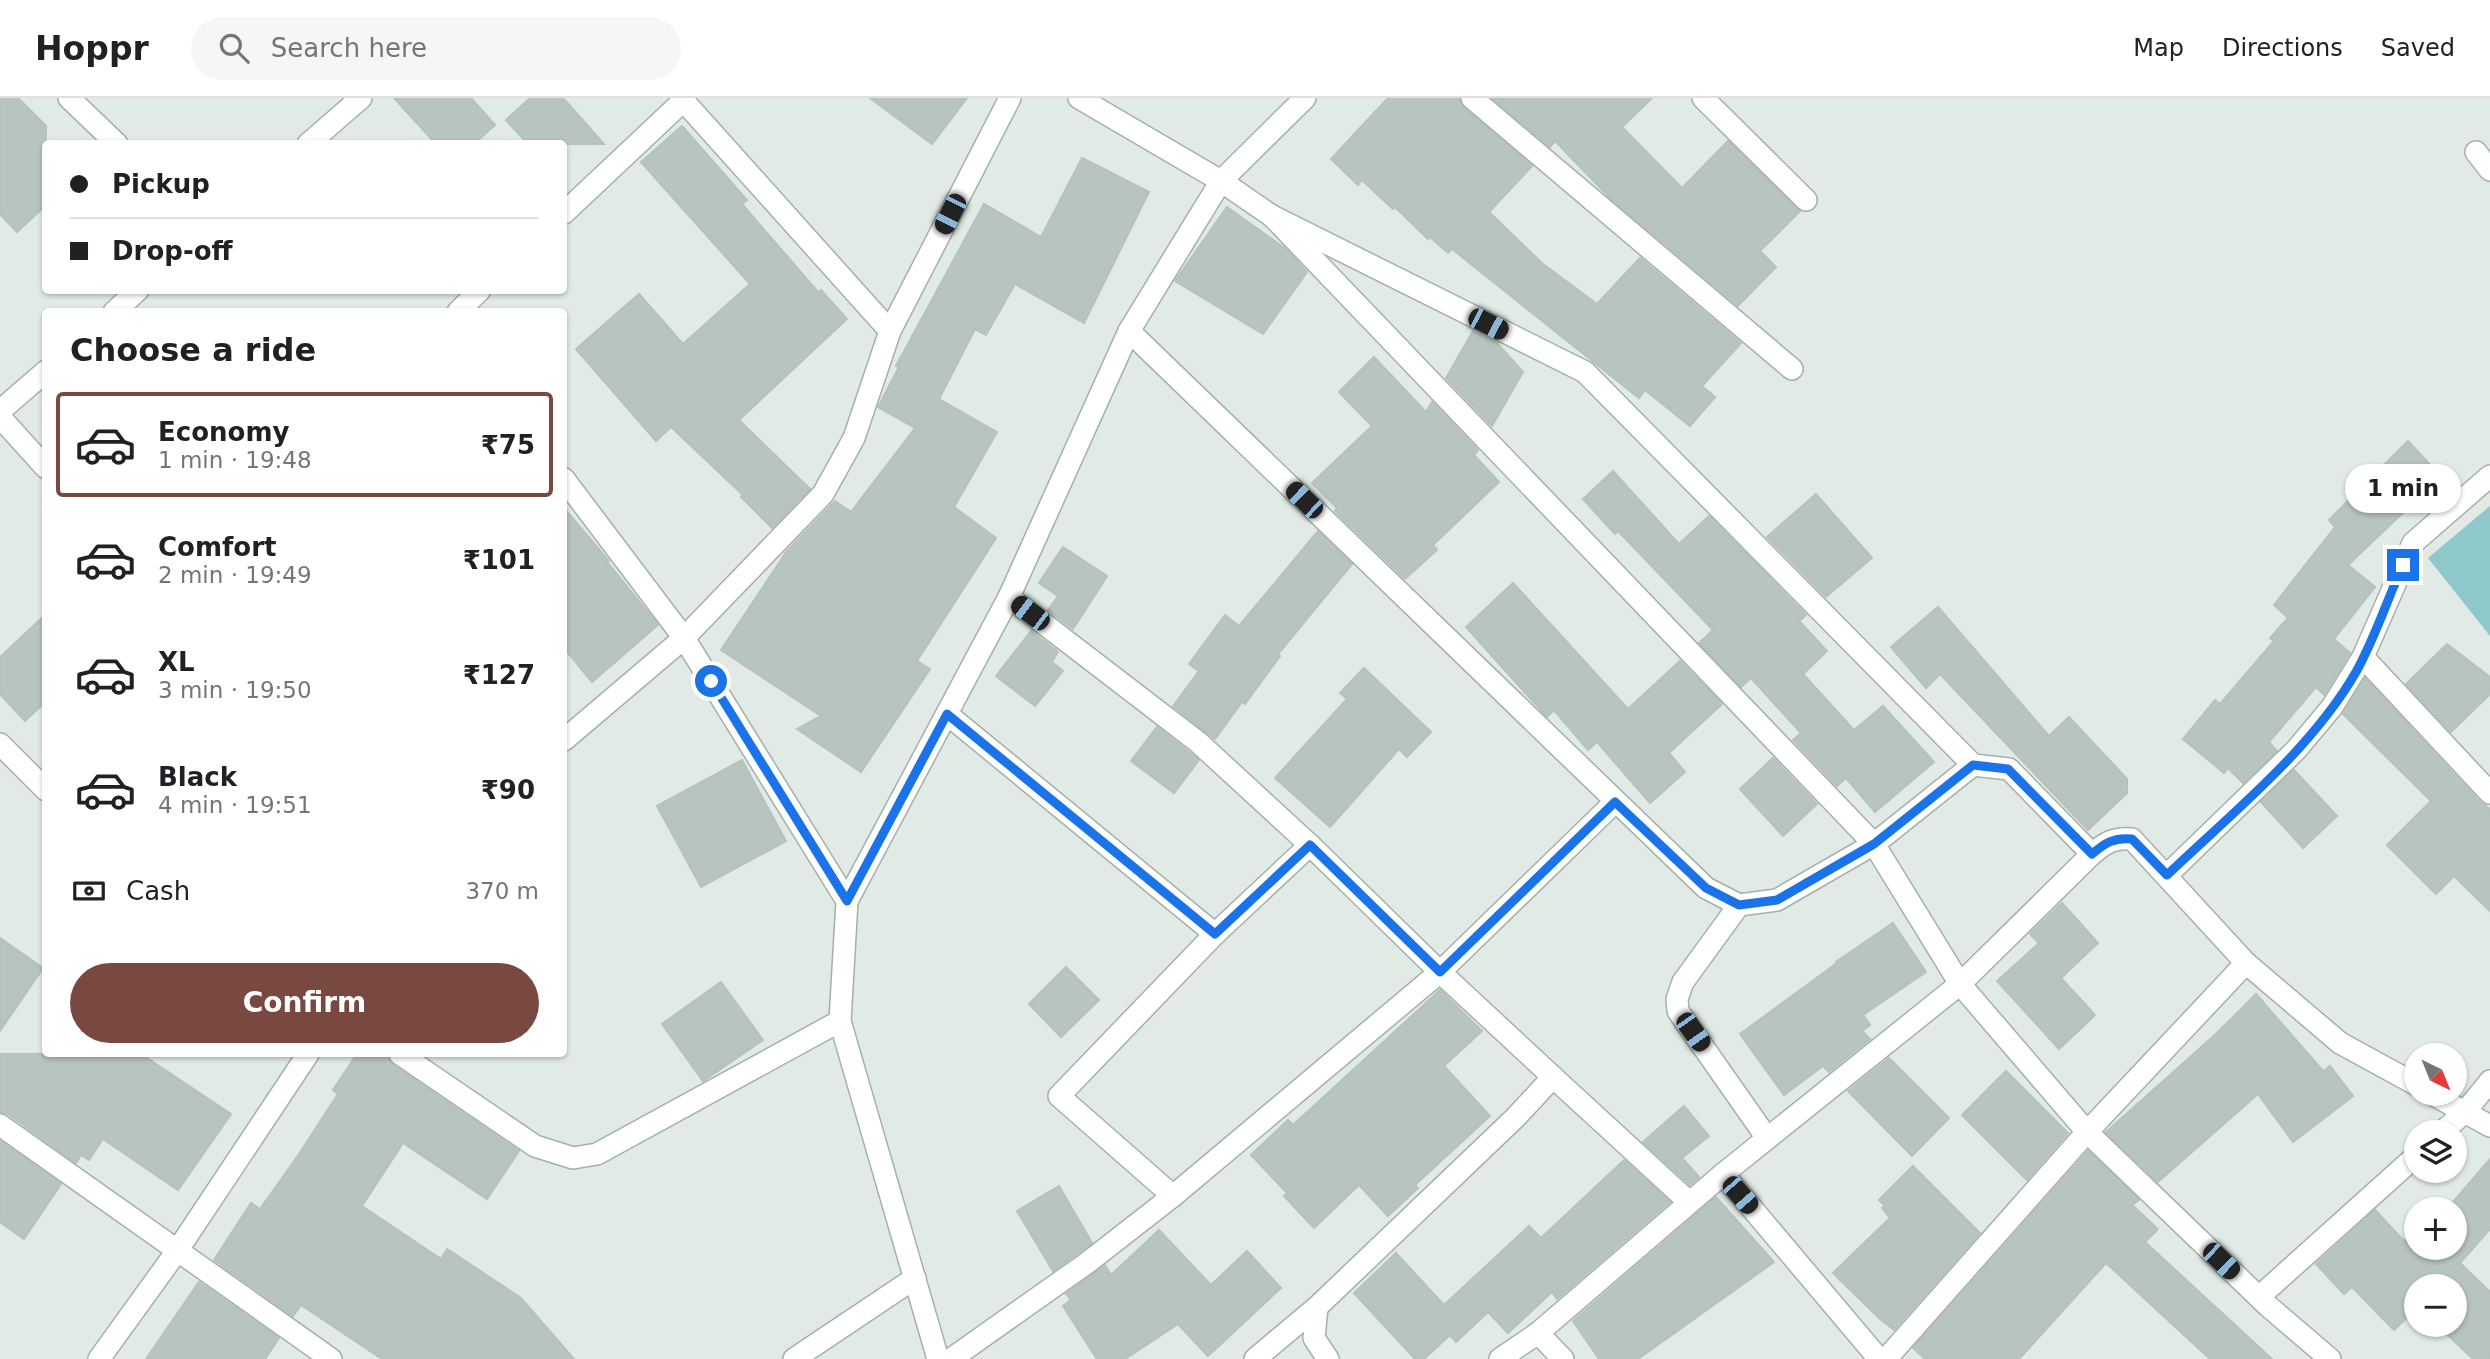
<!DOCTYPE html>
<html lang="en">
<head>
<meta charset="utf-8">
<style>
  :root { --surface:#fff; --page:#f6f6f6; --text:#202124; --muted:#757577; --line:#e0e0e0; --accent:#794841 }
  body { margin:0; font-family:"DejaVu Sans",sans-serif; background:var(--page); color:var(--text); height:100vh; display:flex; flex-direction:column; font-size:26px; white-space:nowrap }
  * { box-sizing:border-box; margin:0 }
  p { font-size:23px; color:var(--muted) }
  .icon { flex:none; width:38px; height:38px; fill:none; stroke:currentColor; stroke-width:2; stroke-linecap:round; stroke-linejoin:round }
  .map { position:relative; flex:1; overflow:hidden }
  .side { position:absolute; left:42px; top:210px; width:525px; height:749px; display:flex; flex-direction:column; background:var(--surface); border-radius:7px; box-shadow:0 2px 5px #0004 }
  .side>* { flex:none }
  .hud { position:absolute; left:42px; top:42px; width:525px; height:154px; border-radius:7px; box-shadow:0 2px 5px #0004; display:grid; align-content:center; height:154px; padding:0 28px; background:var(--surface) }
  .needle { width:46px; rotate:137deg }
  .controls { position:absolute; left:2404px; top:945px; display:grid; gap:14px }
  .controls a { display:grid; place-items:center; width:63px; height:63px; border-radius:50%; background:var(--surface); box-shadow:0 2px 5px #0004; font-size:35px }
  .end { position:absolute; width:32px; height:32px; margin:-16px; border:9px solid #1a73e8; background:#fff; box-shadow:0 0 0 4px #fff }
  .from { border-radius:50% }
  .bubble { position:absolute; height:49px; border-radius:24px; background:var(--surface); box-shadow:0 2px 5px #0004; font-size:23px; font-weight:800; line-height:49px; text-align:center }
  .car { position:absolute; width:21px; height:42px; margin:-21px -10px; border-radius:9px; box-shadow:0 0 5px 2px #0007; background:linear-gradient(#222 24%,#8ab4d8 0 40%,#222 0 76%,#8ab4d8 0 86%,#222 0) }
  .hud b { display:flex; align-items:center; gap:24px; height:66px; font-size:26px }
  .hud b+b { border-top:2px solid var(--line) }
  .hud i { width:18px; height:18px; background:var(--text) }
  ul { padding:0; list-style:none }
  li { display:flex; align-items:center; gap:21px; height:105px; margin:0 14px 10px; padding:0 14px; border:4px solid transparent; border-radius:7px }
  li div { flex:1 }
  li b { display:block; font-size:26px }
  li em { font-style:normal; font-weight:800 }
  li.on { border-color:var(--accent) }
  li>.icon { width:63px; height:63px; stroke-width:1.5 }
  h2 { padding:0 28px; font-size:32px; line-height:84px }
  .pay { display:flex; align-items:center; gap:18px; height:77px; padding:0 28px; font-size:26px }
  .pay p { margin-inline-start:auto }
  .cta { display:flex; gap:14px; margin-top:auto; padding:14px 28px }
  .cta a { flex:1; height:80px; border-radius:42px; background:var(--accent); color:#fff; font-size:28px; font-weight:800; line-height:80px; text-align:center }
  header { display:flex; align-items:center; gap:42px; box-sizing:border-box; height:98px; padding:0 35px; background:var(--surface); border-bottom:2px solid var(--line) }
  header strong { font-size:33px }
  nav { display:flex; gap:38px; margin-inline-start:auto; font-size:24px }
  .search { width:490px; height:63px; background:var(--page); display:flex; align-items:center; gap:18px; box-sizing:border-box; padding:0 24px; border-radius:38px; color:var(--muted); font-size:26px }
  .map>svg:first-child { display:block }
  .water { fill:#8ec8ca }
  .building { fill:#b7c5be; stroke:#b4c3bc; stroke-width:2 }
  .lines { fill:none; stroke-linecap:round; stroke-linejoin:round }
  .street-casing { stroke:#a4b1ab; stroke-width:24 }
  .street { stroke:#fff; stroke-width:21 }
  .route { stroke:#1a73e8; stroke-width:9 }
</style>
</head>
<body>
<header>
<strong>Hoppr</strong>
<div class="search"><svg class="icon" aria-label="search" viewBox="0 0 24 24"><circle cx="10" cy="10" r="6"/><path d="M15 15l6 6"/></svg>Search here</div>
<nav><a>Map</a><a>Directions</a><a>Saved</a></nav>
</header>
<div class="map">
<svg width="2490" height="1261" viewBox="0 0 2490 1261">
  <rect width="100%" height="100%" fill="#e1eae5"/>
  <path class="water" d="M 2490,408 L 2490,538 L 2428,460 Z"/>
  <g class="building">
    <path d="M 0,0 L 18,0 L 46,28 L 46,107 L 17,134 L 0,116 Z"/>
    <path d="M 394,0 L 471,0 L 495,27 L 474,46 L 436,46 Z"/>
    <path d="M 530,0 L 563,0 L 604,46 L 528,46 L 506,22 Z"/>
    <path d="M 870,0 L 967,0 L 932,46 Z"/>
    <path d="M 1388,0 L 1459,0 L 1464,10 L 1532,68 L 1489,114 L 1543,166 L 1597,206 L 1640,160 L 1741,245 L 1702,288 L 1715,299 L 1690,328 L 1645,292 L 1639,300 L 1452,151 L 1448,155 L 1430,139 L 1428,141 L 1395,109 L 1393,111 L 1362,82 L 1358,87 L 1331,61 Z"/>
    <path d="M 1492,0 L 1652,0 L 1622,29 L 1682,90 L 1728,43 L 1800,113 L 1760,153 L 1776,169 L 1738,208 L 1610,100 L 1555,43 L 1550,49 Z"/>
    <path d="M 682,28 L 747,102 L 742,106 L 818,194 L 821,192 L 847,221 L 739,322 L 810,391 L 772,430 L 741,399 L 743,397 L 671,329 L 656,343 L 576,251 L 639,196 L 683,246 L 750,186 L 641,64 Z"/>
    <path d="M 1082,60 L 1149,94 L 1084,225 L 1015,186 L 986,237 L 975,231 L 939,301 L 997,334 L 954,409 L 996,440 L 917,563 L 930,571 L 861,674 L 797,631 L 821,618 L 721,552 L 787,453 L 835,403 L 851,414 L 915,330 L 878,309 L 899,269 L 896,268 L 984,106 L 1041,139 Z"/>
    <path d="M 1227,109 L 1287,152 L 1307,174 L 1263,236 L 1175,183 Z"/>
    <path d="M 1473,233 L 1497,245 L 1523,274 L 1492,328 L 1446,280 Z"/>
    <path d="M 1374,259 L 1426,314 L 1432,304 L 1478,352 L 1474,357 L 1499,384 L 1433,447 L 1437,452 L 1405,481 L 1335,413 L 1337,410 L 1312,385 L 1372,328 L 1339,294 Z"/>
    <path d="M 2408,343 L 2435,372 L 2423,383 L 2429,390 L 2348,467 L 2375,489 L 2334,541 L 2350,555 L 2324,597 L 2316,589 L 2269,644 L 2277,653 L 2243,685 L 2228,670 L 2224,675 L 2183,641 L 2215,602 L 2220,606 L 2274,543 L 2270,540 L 2288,520 L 2274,507 L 2335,429 L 2329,422 Z"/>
    <path d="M 1613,373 L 1679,446 L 1709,418 L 1806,517 L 1799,523 L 1827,553 L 1803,576 L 1854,632 L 1883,608 L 1934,664 L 1875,714 L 1846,680 L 1837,688 L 1793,642 L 1801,635 L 1751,580 L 1741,589 L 1699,545 L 1713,532 L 1618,433 L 1615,436 L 1583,401 Z"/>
    <path d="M 1816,396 L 1872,460 L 1826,499 L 1767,439 Z"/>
    <path d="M 564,410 L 609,463 L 607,464 L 658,527 L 592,584 L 564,550 Z"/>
    <path d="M 1318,433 L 1352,466 L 1278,556 L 1280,558 L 1245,606 L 1242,604 L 1215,641 L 1173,608 L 1199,573 L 1189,566 L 1225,517 L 1239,528 Z"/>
    <path d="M 1063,449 L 1107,478 L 1073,531 L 1048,512 L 1058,498 L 1039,485 Z"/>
    <path d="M 1513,485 L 1628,611 L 1680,563 L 1722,606 L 1669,655 L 1685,674 L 1650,705 L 1597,644 L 1588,652 L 1554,612 L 1547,619 L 1466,529 Z"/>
    <path d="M 1938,509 L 2049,638 L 2069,619 L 2127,681 L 2127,695 L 2088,732 L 1940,576 L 1926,590 L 1891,549 Z"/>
    <path d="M 46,516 L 46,603 L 25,623 L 0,596 L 0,559 Z"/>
    <path d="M 1031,533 L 1058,554 L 1052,564 L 1063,573 L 1035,608 L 996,578 Z"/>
    <path d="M 2447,546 L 2490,579 L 2490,596 L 2451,634 L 2406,586 Z"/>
    <path d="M 1364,570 L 1431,634 L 1407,659 L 1399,651 L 1330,729 L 1275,680 L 1347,601 L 1340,595 Z"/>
    <path d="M 2365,580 L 2480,704 L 2490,711 L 2490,813 L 2454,778 L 2436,796 L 2387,747 L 2431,703 L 2343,616 Z"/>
    <path d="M 1157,629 L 1199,662 L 1174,695 L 1131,663 Z"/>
    <path d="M 1773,660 L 1817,706 L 1783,738 L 1740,691 Z"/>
    <path d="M 742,662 L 786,743 L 701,789 L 657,708 Z"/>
    <path d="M 2294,672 L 2337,718 L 2303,750 L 2261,704 Z"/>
    <path d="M 2062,805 L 2098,845 L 2061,880 L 2095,917 L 2059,951 L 1997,883 L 2039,845 L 2030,836 Z"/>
    <path d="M 1893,825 L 1926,874 L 1863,917 L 1870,927 L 1862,933 L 1870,941 L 1829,974 L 1823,968 L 1784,997 L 1740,936 L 1837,865 L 1836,864 Z"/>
    <path d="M 0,840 L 43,870 L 0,933 Z"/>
    <path d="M 1066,869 L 1099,902 L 1061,939 L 1029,906 Z"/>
    <path d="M 721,884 L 763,942 L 703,983 L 662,926 Z"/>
    <path d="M 1440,892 L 1482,933 L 1444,968 L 1490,1018 L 1415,1087 L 1418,1090 L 1388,1118 L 1359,1087 L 1314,1130 L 1284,1098 L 1287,1095 L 1251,1057 L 1288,1022 L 1293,1027 Z"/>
    <path d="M 2256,896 L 2323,973 L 2330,968 L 2353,998 L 2293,1044 L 2258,996 L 2158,1084 L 2106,1034 L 2217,935 Z"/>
    <path d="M 0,956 L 141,956 L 231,1016 L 178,1092 L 103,1041 L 89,1062 L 81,1057 L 76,1065 L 8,1016 L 0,1014 Z"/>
    <path d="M 357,956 L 386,956 L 393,967 L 519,1053 L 487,1101 L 403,1045 L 362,1108 L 441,1161 L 447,1151 L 521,1200 L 574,1261 L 382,1261 L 301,1207 L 293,1218 L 214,1162 L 251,1105 L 260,1111 L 299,1056 L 338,996 L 333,992 Z"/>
    <path d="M 1889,960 L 1949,1020 L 1912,1058 L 1848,993 Z"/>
    <path d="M 2006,973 L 2068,1035 L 2027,1082 L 1962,1017 Z"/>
    <path d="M 1684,1008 L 1709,1038 L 1682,1060 L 1699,1079 L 1690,1087 L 1643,1044 Z"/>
    <path d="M 0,1043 L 61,1086 L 24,1141 L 0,1124 Z"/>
    <path d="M 2088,1053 L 2139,1102 L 2132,1107 L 2158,1131 L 2145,1144 L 2272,1261 L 2210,1261 L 2106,1165 L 2019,1261 L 1925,1261 L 1913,1250 Z"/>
    <path d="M 2490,1061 L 2490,1131 L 2460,1165 L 2490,1194 L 2490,1261 L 2473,1261 L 2437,1227 L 2455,1227 L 2455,1188 L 2417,1188 L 2417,1210 L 2394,1232 L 2352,1189 L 2344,1196 L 2316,1166 L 2375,1112 L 2404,1143 L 2409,1138 L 2417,1146 L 2417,1150 L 2455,1150 L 2455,1111 L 2447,1111 Z"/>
    <path d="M 1624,1062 L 1670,1104 L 1557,1201 L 1552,1194 L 1508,1235 L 1488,1214 L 1456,1244 L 1450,1237 L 1424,1261 L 1415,1261 L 1354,1195 L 1396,1155 L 1444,1207 L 1529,1128 L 1541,1140 Z"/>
    <path d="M 1913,1068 L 1980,1135 L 1894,1232 L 1880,1221 L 1833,1175 L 1890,1120 L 1882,1110 L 1885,1108 L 1879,1102 Z"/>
    <path d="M 1059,1088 L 1092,1145 L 1053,1173 L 1017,1113 Z"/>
    <path d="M 1716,1099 L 1774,1164 L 1638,1261 L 1599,1261 L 1573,1223 Z"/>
    <path d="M 1159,1132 L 1211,1187 L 1247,1153 L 1281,1190 L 1208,1258 L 1178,1226 L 1125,1261 L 1097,1261 L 1063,1208 L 1071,1202 L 1066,1196 L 1105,1167 L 1111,1177 Z"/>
    <path d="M 199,1184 L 279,1240 L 265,1261 L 146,1261 Z"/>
  </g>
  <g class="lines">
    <defs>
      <g id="street">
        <path d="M 69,0 L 117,46"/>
        <path d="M 681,0 L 890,233"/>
        <path d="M 1079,0 L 1221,83 L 1272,118 L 1585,274 L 1973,667 L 2009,671 L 2092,756"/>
        <path d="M 1472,0 L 1792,271"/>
        <path d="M 1703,0 L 1806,102"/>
        <path d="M 308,46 L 361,0"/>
        <path d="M 2476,54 L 2490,72"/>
        <path d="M 564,115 L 683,3"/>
        <path d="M 1272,118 L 1874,746 L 1960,886 L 2087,1034 L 2268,1208 L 2330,1261"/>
        <path d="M 114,214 L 138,192"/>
        <path d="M 458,214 L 480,192"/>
        <path d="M 1129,233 L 1706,790 L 1739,807 L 1777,802 L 1874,746 L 1973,667"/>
        <path d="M 0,313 L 46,273"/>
        <path d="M 0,319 L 46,370"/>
        <path d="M 564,381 L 684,540 L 847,803 L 840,923 L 938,1261"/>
        <path d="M 1009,499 L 1198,644 L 1310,747 L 1440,874 L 1553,979"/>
        <path d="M 2363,559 L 2490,695"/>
        <path d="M 947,616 L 1215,836"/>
        <path d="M 564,642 L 684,540 L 823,396 L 854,340 L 890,233 L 1010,0"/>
        <path d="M 0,646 L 46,692"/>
        <path d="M 2167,777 L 2296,652 L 2332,609 L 2363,559 L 2413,445 L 2490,378"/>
        <path d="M 847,803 L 1009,499 L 1129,233 L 1221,83 L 1305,0"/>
        <path d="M 1739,807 L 1683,884 L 1677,901 L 1678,913 L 1767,1040"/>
        <path d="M 400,956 L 535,1048 L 573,1060 L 597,1056 L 840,923"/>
        <path d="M 2432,996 L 2490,1028"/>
        <path d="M 0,1027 L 331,1261"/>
        <path d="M 2442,1034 L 2465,1014 L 2490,983"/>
        <path d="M 1723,1076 L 1879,1261"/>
        <path d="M 1173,1098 L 1059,998 L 1215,836 L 1310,747"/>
        <path d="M 2259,1199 L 2417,1057"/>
        <path d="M 1317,1209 L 1314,1240 L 1328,1261"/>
        <path d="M 1538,1235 L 1563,1261"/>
        <path d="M 99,1261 L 177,1153 L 308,956"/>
        <path d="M 794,1261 L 915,1180"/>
        <path d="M 951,1261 L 1087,1165 L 1173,1098 L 1440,874 L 1615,704"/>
        <path d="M 1255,1261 L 1317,1209 L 1516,1019 L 1553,979 L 1689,1104"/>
        <path d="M 1500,1261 L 1538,1235 L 1723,1076 L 1960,886 L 2092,756 C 2105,745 2114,739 2132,741 L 2246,865 L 2340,945 L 2417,987"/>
        <path d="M 1886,1261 L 2087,1034 L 2246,865"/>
      </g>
    </defs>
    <use href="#street" class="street-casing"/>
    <use href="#street" class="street"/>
  </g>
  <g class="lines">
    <path class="route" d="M 711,583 L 847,803 L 947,616 L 1215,836 L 1310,747 L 1440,874 L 1615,704 L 1706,790 L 1739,807 L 1777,802 L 1874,746 L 1973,667 L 2008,671 L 2092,756 C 2105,745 2114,739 2132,741 L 2167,777 C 2231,716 2311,652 2356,574 C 2375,540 2387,502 2403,467"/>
  </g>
</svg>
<div class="controls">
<a><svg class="needle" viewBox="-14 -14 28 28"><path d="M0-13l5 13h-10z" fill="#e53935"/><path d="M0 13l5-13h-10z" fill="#757577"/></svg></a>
<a><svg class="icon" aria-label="layers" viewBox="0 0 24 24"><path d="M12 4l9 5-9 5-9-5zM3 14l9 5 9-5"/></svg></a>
<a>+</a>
<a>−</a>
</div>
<i class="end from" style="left:711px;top:583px"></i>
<i class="end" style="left:2403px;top:467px"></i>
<div class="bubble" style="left:2345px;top:366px;width:116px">1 min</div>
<i class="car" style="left:950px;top:116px;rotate:207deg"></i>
<i class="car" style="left:1488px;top:226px;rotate:117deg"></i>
<i class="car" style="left:1304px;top:402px;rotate:314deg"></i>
<i class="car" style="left:1030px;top:515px;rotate:307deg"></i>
<i class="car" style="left:1693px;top:934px;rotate:145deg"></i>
<i class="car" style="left:1740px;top:1097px;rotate:139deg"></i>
<i class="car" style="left:2221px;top:1163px;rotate:134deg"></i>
<div class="hud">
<b><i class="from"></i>Pickup</b>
<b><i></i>Drop-off</b>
</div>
<section class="side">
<h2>Choose a ride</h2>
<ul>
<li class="on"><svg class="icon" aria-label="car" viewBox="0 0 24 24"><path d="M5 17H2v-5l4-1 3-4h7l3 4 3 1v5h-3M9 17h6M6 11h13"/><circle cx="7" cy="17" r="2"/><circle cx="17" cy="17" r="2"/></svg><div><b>Economy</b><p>1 min · 19:48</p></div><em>₹75</em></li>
<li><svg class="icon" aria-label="car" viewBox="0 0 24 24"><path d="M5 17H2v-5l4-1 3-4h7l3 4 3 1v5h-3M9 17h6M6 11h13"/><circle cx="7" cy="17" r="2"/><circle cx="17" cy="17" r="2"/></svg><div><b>Comfort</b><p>2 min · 19:49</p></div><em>₹101</em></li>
<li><svg class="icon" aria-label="car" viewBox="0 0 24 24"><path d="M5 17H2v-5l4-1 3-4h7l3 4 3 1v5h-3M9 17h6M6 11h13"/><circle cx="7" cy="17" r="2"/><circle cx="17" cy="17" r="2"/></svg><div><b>XL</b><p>3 min · 19:50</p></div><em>₹127</em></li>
<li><svg class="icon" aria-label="car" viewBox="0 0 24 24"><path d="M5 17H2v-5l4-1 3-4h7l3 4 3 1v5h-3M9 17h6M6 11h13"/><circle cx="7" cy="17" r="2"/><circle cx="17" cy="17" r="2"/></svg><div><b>Black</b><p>4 min · 19:51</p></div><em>₹90</em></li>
</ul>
<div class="pay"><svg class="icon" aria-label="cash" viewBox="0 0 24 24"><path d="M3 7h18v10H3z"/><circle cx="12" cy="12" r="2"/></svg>Cash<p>370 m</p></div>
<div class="cta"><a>Confirm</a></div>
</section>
</div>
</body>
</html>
